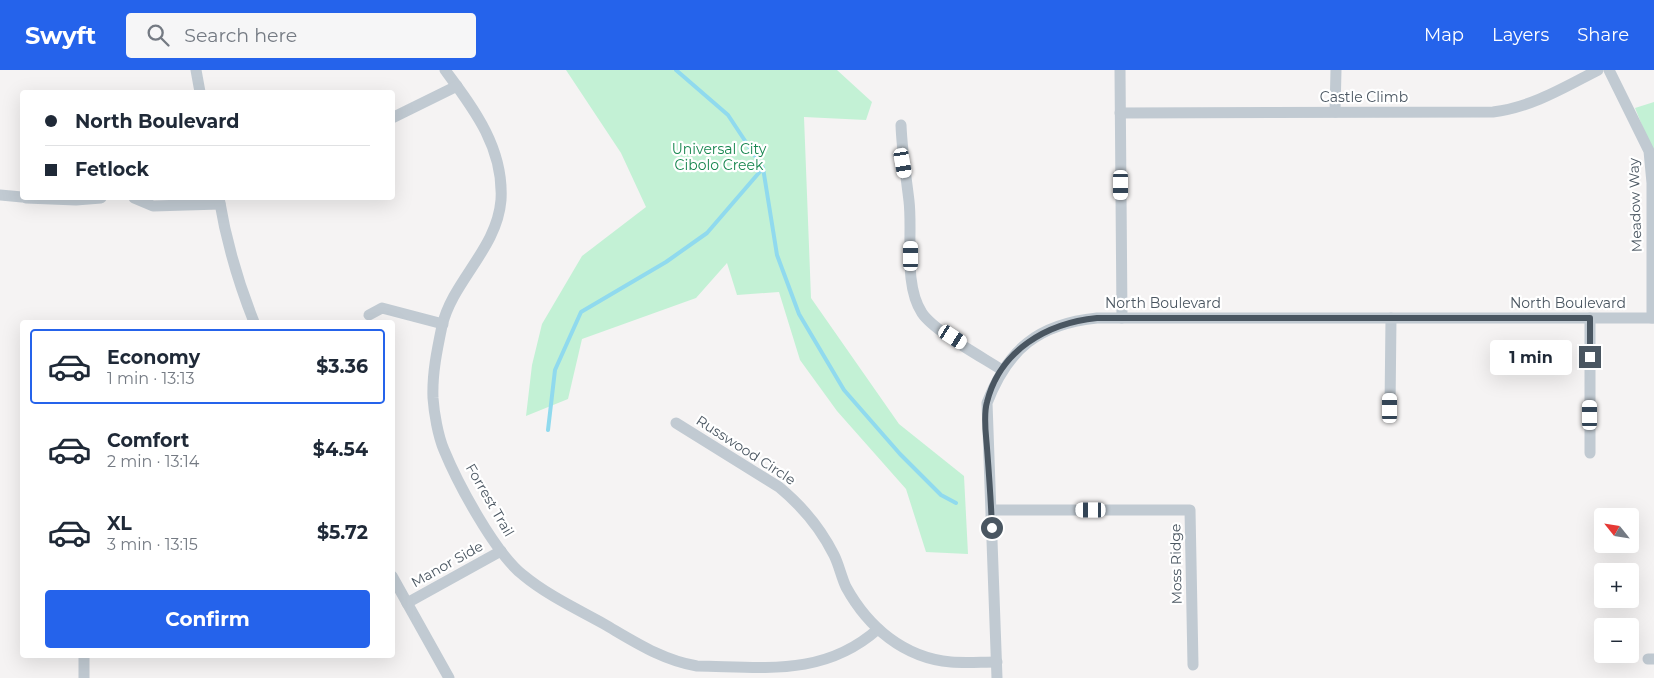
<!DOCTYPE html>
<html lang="en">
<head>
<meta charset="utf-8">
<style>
  :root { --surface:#fff; --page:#f6f6f7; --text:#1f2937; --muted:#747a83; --line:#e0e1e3; --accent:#2563eb }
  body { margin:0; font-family:Montserrat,sans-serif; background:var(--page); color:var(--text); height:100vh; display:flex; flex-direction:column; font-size:19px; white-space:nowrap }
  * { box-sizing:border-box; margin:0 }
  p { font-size:16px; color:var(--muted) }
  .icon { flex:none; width:28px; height:28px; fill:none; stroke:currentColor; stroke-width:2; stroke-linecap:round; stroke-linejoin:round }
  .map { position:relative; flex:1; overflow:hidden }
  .panel { position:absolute; left:20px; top:250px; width:375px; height:338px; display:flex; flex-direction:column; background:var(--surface); border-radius:5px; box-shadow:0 5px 20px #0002 }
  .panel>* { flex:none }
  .banner { position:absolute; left:20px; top:20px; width:375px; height:110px; border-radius:5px; box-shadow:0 5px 20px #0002; display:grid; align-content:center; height:110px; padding:0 25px; background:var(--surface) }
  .needle { width:32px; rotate:300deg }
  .tools { position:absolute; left:1594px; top:438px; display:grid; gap:10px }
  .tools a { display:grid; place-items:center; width:45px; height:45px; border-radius:5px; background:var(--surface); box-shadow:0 5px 20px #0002; font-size:25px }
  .end { position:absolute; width:22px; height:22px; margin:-11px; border:6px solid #4a5661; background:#fff; box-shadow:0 0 0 2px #fff }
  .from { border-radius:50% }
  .bubble { position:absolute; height:35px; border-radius:5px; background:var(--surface); box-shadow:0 5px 20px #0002; font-size:16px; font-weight:700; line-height:35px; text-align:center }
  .car { position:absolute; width:15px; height:30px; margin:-15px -8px; border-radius:6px; box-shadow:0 0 4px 1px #0007; background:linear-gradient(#fff 24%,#345 0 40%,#fff 0 76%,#345 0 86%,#fff 0) }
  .banner b { display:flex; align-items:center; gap:18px; height:48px; font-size:19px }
  .banner b+b { border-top:1px solid var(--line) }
  .banner i { width:12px; height:12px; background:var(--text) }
  ul { padding:9px 0 0; list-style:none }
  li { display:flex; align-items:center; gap:15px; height:75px; margin:0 10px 8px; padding:0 15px; border:2px solid transparent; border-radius:5px }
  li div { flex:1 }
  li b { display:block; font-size:19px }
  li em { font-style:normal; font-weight:700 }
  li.active { border-color:var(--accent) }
  li>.icon { width:45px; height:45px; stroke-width:1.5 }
  .primary-button { display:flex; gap:10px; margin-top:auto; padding:10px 25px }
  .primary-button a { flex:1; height:58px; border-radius:5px; background:var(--accent); color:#fff; font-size:20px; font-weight:700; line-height:58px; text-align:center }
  header { display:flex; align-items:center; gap:30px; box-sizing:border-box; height:70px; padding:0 25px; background:var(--accent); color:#fff }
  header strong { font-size:24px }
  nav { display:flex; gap:28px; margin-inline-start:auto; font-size:18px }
  .search { width:350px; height:45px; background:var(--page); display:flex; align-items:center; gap:12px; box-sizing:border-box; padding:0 18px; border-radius:5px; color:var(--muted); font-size:19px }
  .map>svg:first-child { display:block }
  .green { fill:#c3f1d5 }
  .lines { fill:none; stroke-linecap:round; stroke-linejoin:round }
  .stream { stroke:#90daee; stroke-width:4 }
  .minor { stroke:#c1cad2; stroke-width:11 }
  .route { stroke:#4a5661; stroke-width:6 }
  .labels { text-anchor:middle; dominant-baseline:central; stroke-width:4.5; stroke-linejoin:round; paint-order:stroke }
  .street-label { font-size:14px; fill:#4a5661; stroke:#fff }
  .park-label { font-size:14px; fill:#17864f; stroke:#fff }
</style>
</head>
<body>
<header>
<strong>Swyft</strong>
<div class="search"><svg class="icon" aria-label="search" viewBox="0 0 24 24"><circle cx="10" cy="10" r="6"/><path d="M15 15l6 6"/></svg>Search here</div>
<nav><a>Map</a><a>Layers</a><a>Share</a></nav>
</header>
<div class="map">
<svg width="1654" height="608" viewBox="0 0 1654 608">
  <rect width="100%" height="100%" fill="#f5f3f3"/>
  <g class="green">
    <path d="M 566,0 L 837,0 L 872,32 L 866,50 L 804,47 L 811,228 L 899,354 L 964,406 L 968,484 L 926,482 L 906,419 L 837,341 L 800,290 L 779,222 L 737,225 L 727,193 L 696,228 L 582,269 L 568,329 L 526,346 L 532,295 L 542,254 L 582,186 L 646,137 L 621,83 Z"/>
    <path d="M 1654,32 L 1654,85 L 1635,38 Z"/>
  </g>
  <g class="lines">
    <g class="stream">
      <path d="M 676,0 L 728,45 L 763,98 L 777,185 L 799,244 L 844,320 L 900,384 L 941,425 L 956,433"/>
      <path d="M 548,360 L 555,300 L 581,242 L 666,192 L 707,163 L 763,98"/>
    </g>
    <g class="minor">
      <path d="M 196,0 L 200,22"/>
      <path d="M 445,0 C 474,39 504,78 501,130 C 497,179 453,210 442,256 C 437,280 432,304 433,328 C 434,343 438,366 444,380 C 458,414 495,483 523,505 C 547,525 577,539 604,554 C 635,572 662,590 697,596 C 764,597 824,607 878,559"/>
      <path d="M 1120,0 L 1122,248"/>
      <path d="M 1609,0 L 1649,81 L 1652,113 L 1652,248"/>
      <path d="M 1335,42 L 1336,0"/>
      <path d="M 1120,43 L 1493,42 C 1532,37 1563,18 1598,0"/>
      <path d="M 392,48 L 457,16"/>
      <path d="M 901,55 C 902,81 906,106 909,131 C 913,165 903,214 922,243 C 934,261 982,287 1002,300"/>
      <path d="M 0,125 L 22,127"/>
      <path d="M 26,128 L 76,130 L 101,128"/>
      <path d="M 134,128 L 153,136 L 220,134"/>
      <path d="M 219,128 C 226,170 238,212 254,252"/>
      <path d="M 369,245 L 382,238 L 443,254"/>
      <path d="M 1390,338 L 1391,248"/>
      <path d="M 676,353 L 779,417 C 802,436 820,457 834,485 C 839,495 841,506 846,517 C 868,557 904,588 951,592 C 966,593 981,592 997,592"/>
      <path d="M 1590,383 L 1590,248"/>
      <path d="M 992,440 L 1190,440 L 1193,595"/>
      <path d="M 392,506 L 449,608"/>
      <path d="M 407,533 L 501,481"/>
      <path d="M 84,585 L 84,608"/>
      <path d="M 1648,589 L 1654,589"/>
      <path d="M 997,608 L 987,333 C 1008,279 1038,254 1097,248 L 1654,248"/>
    </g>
  </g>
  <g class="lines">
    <path class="route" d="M 992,458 C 991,431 989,404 987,378 C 986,364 983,346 987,332 C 1000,280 1047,253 1097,248 L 1590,248 L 1590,287"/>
  </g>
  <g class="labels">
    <g class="street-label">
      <text x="1364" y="27">Castle Climb</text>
      <text transform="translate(1635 135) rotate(-92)">Meadow Way</text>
      <text x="1163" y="233">North Boulevard</text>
      <text x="1568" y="233">North Boulevard</text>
      <text transform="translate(746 380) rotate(33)">Russwood Circle</text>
      <text transform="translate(490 430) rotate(60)">Forrest Trail</text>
      <text transform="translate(447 494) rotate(-29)">Manor Side</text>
      <text transform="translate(1176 494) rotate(-91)">Moss Ridge</text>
    </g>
    <g class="park-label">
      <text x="719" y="79">Universal City<tspan x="719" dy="16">Cibolo Creek</tspan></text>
    </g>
  </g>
</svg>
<div class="tools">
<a><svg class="needle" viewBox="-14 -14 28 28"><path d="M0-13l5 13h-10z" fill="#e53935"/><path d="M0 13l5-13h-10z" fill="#747a83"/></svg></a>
<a>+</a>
<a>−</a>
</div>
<i class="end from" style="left:992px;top:458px"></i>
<i class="end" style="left:1590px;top:287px"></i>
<div class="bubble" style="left:1490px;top:270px;width:82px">1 min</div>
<i class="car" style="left:903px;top:93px;rotate:170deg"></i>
<i class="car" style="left:1121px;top:115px;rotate:180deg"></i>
<i class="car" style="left:911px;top:186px;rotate:0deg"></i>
<i class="car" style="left:953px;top:267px;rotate:123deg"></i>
<i class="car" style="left:1390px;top:338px;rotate:0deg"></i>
<i class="car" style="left:1590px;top:345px;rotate:0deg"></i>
<i class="car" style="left:1091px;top:440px;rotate:270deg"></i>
<div class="banner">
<b><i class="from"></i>North Boulevard</b>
<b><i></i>Fetlock</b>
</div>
<section class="panel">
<ul>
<li class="active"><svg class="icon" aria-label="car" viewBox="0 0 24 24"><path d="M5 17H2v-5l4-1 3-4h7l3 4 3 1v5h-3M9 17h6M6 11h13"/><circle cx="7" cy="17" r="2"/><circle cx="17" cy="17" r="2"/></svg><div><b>Economy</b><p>1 min · 13:13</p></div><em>$3.36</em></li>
<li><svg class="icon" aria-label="car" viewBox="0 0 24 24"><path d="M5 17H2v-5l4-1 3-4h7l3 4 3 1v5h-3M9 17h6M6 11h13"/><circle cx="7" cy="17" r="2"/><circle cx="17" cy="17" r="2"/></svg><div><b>Comfort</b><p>2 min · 13:14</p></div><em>$4.54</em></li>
<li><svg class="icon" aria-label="car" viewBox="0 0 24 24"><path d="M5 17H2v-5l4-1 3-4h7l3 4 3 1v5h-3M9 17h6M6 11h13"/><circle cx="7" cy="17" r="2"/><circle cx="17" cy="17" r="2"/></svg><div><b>XL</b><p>3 min · 13:15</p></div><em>$5.72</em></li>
</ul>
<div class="primary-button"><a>Confirm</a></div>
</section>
</div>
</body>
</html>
